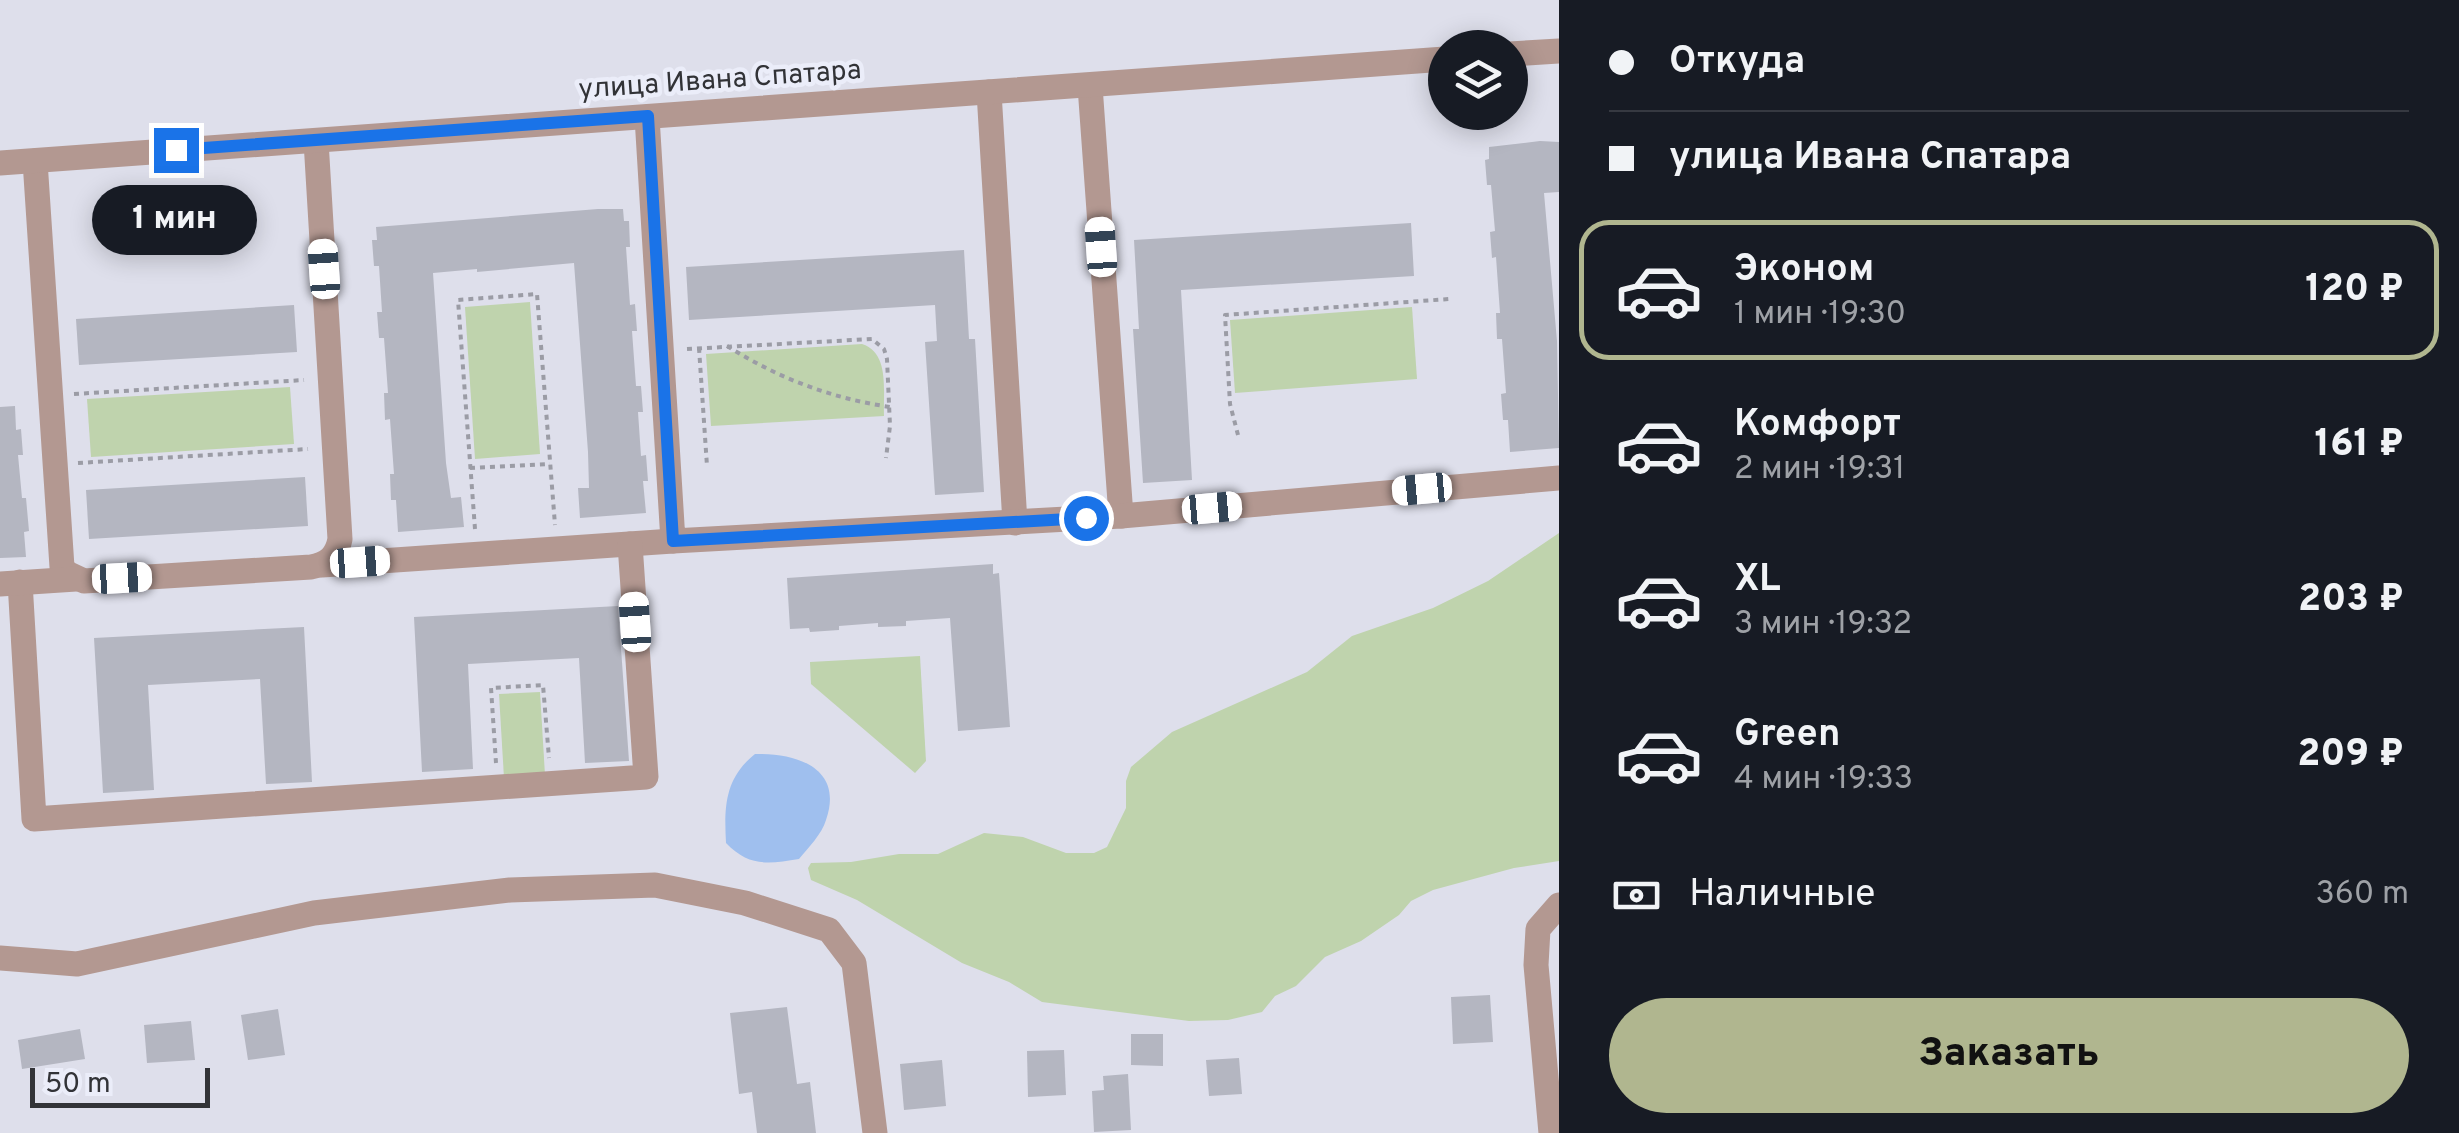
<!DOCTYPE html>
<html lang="ru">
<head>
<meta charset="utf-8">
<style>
  :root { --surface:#171b24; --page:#242831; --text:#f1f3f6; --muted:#9ea1a6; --line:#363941; --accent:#b0b68f }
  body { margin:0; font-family:Overpass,sans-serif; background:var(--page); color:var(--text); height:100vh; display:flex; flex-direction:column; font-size:38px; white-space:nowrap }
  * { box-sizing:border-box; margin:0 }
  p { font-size:32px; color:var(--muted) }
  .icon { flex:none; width:55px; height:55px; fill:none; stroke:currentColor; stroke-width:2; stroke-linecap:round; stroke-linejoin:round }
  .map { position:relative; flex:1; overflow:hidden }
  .drawer { display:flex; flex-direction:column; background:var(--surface); width:900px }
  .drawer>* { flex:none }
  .guide { display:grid; align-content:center; height:220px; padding:0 50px; background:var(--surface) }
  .controls { position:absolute; left:1428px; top:30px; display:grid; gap:20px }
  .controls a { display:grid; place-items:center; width:100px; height:100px; border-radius:50%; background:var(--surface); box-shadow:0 5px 25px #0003; font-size:50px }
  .scale { position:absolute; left:30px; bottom:25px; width:180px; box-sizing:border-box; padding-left:10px; border:5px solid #323337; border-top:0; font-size:28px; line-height:35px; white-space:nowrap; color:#323337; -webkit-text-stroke:8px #ebedf9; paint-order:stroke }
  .end { position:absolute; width:45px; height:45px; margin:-22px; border:12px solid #1a73e8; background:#fff; box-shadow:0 0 0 5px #fff }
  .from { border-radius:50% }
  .bubble { position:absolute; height:70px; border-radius:35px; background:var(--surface); box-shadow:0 5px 25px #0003; font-size:32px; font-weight:800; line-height:70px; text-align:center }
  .car { position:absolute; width:30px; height:60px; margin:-30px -15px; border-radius:12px; box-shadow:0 0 8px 2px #0007; background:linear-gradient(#fff 24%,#345 0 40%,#fff 0 76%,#345 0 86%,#fff 0) }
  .guide b { display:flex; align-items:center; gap:35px; height:95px; font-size:38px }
  .guide b+b { border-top:2px solid var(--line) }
  .guide i { width:25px; height:25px; background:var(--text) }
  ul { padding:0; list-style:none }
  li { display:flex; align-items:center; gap:30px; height:140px; margin:0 20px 15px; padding:0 30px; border:5px solid transparent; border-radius:30px }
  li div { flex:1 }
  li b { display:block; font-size:38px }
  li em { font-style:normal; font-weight:800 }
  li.current { border-color:var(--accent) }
  li>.icon { width:90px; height:90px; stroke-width:1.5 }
  .pay { display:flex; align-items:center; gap:25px; height:110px; padding:0 50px; font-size:38px }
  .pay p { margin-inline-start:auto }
  .action { display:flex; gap:20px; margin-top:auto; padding:20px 50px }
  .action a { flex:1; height:115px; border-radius:60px; background:var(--accent); color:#111; font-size:40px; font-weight:800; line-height:115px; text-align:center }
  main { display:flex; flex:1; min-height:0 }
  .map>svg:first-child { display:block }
  .green { fill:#bfd3ad }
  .water { fill:#9fbfee }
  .building { fill:#b4b6c1 }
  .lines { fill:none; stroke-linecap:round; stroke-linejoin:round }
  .path { stroke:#9b9ca5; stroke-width:4; stroke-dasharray:5 5; stroke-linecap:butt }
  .minor { stroke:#b39891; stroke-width:25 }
  .route { stroke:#1a73e8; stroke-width:12 }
  .labels { text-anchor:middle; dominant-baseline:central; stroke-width:9; stroke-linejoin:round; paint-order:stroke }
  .street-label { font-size:28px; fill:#323337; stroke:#ebedf9 }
</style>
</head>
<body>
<main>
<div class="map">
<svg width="1559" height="1133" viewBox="0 0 1559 1133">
  <rect width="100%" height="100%" fill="#dedfeb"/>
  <g class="green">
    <path d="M 530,302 L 540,454 L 475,459 L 465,307 Z"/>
    <path d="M 1412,307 L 1417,379 L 1235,393 L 1230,320 Z"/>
    <path d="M 862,344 C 890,353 883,391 884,416 L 711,426 L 706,354 Z"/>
    <path d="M 290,387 L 294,444 L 91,457 L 87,399 Z"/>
    <path d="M 1559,533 L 1559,861 L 1514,868 L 1433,890 L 1411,901 L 1399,915 L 1361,941 L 1325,957 L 1296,986 L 1275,996 L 1262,1012 L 1228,1020 L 1189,1021 L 1042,1002 L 1009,982 L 962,963 L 857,900 L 811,880 L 808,868 L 811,863 L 851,862 L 899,854 L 938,854 L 984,833 L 1023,837 L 1066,853 L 1094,853 L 1107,847 L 1126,808 L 1126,781 L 1131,767 L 1172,732 L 1307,672 L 1352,636 L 1433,608 L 1488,581 Z"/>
    <path d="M 920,656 L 926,761 L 915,773 L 811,684 L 810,662 Z"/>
    <path d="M 540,692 L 545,775 L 504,778 L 499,694 Z"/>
  </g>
  <path class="water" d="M 755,754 C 797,753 844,768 826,820 C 822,834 808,848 799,859 C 768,864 749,867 726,843 C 724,806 725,778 755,754 Z"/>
  <g class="building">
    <path d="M 1540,141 L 1559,142 L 1559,192 L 1544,193 L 1557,341 L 1559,448 L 1510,452 L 1508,420 L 1503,420 L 1501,394 L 1506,393 L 1502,339 L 1497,339 L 1496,313 L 1500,313 L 1496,257 L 1492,258 L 1490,232 L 1495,231 L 1491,185 L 1487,185 L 1485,160 L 1489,159 L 1489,147 Z"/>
    <path d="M 598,209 L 623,209 L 624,221 L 629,221 L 630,247 L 626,247 L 630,305 L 635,304 L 637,331 L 632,331 L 636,386 L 641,386 L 643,412 L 638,412 L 641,456 L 646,455 L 648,481 L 643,481 L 646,513 L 580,518 L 578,488 L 589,488 L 588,452 L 574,263 L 477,272 L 477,269 L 433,273 L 446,463 L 451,498 L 461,497 L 464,527 L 398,532 L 396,500 L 391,500 L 390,474 L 394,474 L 390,419 L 385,420 L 384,393 L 388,393 L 384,338 L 379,338 L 377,312 L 382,312 L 379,266 L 374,266 L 372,240 L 377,240 L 376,227 Z"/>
    <path d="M 1411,223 L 1414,276 L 1181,290 L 1192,480 L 1143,483 L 1133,329 L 1139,329 L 1134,240 Z"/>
    <path d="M 964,250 L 969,339 L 975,339 L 984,492 L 935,495 L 925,342 L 937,341 L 935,305 L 689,320 L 686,267 Z"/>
    <path d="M 294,305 L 297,352 L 79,365 L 76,319 Z"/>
    <path d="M 15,406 L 16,430 L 21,429 L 23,455 L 18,455 L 22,498 L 26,498 L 29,531 L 24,532 L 26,557 L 0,558 L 0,407 Z"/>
    <path d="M 305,477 L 308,526 L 89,539 L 86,490 Z"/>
    <path d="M 993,564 L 993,574 L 999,573 L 1010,727 L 958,731 L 950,618 L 906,621 L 906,626 L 878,627 L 878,623 L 839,626 L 839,630 L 810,632 L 809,628 L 790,629 L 787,578 Z"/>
    <path d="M 618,606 L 629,761 L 585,763 L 579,658 L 468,664 L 473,769 L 422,772 L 414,617 Z"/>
    <path d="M 304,627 L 312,782 L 266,784 L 260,679 L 148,685 L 154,790 L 103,793 L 94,638 Z"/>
    <path d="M 1490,995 L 1493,1042 L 1453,1044 L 1451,997 Z"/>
    <path d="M 787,1007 L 797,1084 L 810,1082 L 816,1133 L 757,1133 L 752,1092 L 739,1094 L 730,1013 Z"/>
    <path d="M 278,1009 L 285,1055 L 248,1060 L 241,1015 Z"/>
    <path d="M 191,1021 L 195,1060 L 147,1063 L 144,1025 Z"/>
    <path d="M 80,1029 L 85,1059 L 22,1069 L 18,1040 Z"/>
    <path d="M 1131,1034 L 1163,1034 L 1163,1066 L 1131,1065 Z"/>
    <path d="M 1064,1050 L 1066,1095 L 1028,1097 L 1027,1051 Z"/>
    <path d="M 1239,1058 L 1242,1094 L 1209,1096 L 1206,1060 Z"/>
    <path d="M 942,1060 L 946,1106 L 904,1110 L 900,1064 Z"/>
    <path d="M 1128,1074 L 1131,1130 L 1094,1132 L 1092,1091 L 1104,1090 L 1103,1076 Z"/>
  </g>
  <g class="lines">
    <g class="path">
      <path d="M 727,346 C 778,378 830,398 890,407"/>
      <path d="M 699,348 L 707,466"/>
      <path d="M 687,349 L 872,339 L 884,349 L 887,359 L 890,426 L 886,458"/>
      <path d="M 74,394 L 304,380"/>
      <path d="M 1238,435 L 1230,404 L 1225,315 L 1449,299"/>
      <path d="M 78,463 L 308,449"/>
      <path d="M 470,468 L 550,464"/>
      <path d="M 475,529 L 458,300 L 537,294 L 555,525"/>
      <path d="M 496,763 L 491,688 L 543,685 L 549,758"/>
    </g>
    <g class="minor">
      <path d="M 1510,54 L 1559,51"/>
      <path d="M 1090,86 L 1121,516"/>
      <path d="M 989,92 L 1015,523"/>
      <path d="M 647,117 L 673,541 L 1121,516 L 1559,478"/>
      <path d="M 35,161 L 62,567 L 67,573 L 84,581 L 311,567 C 328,564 337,556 340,539 L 316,141"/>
      <path d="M 0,163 L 1445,59"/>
      <path d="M 322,565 L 673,541"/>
      <path d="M 20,582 L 34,819 L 646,777 L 630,544"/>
      <path d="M 0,584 L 76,579"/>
      <path d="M 0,958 L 77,964 L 314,913 L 510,890 L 655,885 L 745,903 L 829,930 L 854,963 L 875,1133"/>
      <path d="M 1551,1133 L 1536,965 L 1538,929 L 1559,905"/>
    </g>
  </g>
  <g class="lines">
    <path class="route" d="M 176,150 L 648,116 L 673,541 L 1086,518"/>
  </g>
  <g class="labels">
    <g class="street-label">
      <text transform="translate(720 81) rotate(-4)">улица Ивана Спатара</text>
    </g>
  </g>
</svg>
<div class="controls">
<a><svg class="icon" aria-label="layers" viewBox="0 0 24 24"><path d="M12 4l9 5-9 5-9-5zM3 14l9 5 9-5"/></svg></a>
</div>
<div class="scale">50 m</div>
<i class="end from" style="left:1086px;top:518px"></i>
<i class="end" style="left:176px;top:150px"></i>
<div class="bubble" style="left:92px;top:185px;width:165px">1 мин</div>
<i class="car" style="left:1101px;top:247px;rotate:356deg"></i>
<i class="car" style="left:324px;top:269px;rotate:356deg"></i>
<i class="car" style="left:1422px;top:489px;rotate:265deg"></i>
<i class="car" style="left:1212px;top:508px;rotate:85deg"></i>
<i class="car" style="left:360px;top:562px;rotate:86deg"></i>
<i class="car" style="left:122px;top:578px;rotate:87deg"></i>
<i class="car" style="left:635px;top:622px;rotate:356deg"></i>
</div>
<section class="drawer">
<div class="guide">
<b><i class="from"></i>Откуда</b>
<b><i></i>улица Ивана Спатара</b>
</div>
<ul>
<li class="current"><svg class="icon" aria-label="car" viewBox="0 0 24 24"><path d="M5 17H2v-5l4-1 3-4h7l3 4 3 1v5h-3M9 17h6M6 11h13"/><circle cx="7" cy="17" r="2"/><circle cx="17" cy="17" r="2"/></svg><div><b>Эконом</b><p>1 мин · 19:30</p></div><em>120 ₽</em></li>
<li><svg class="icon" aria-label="car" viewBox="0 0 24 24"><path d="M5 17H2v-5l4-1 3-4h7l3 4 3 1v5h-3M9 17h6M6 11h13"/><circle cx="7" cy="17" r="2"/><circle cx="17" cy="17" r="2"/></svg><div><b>Комфорт</b><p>2 мин · 19:31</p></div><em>161 ₽</em></li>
<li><svg class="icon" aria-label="car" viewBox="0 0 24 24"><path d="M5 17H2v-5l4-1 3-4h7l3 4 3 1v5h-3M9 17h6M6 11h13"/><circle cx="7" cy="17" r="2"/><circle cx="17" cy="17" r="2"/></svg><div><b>XL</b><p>3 мин · 19:32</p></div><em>203 ₽</em></li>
<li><svg class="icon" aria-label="car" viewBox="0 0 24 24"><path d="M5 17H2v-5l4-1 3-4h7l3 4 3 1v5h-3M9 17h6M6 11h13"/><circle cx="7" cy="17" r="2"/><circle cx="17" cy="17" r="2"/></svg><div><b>Green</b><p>4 мин · 19:33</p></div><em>209 ₽</em></li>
</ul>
<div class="pay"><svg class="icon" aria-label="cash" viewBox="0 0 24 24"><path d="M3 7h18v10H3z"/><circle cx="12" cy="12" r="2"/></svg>Наличные<p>360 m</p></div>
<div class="action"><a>Заказать</a></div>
</section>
</main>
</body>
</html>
